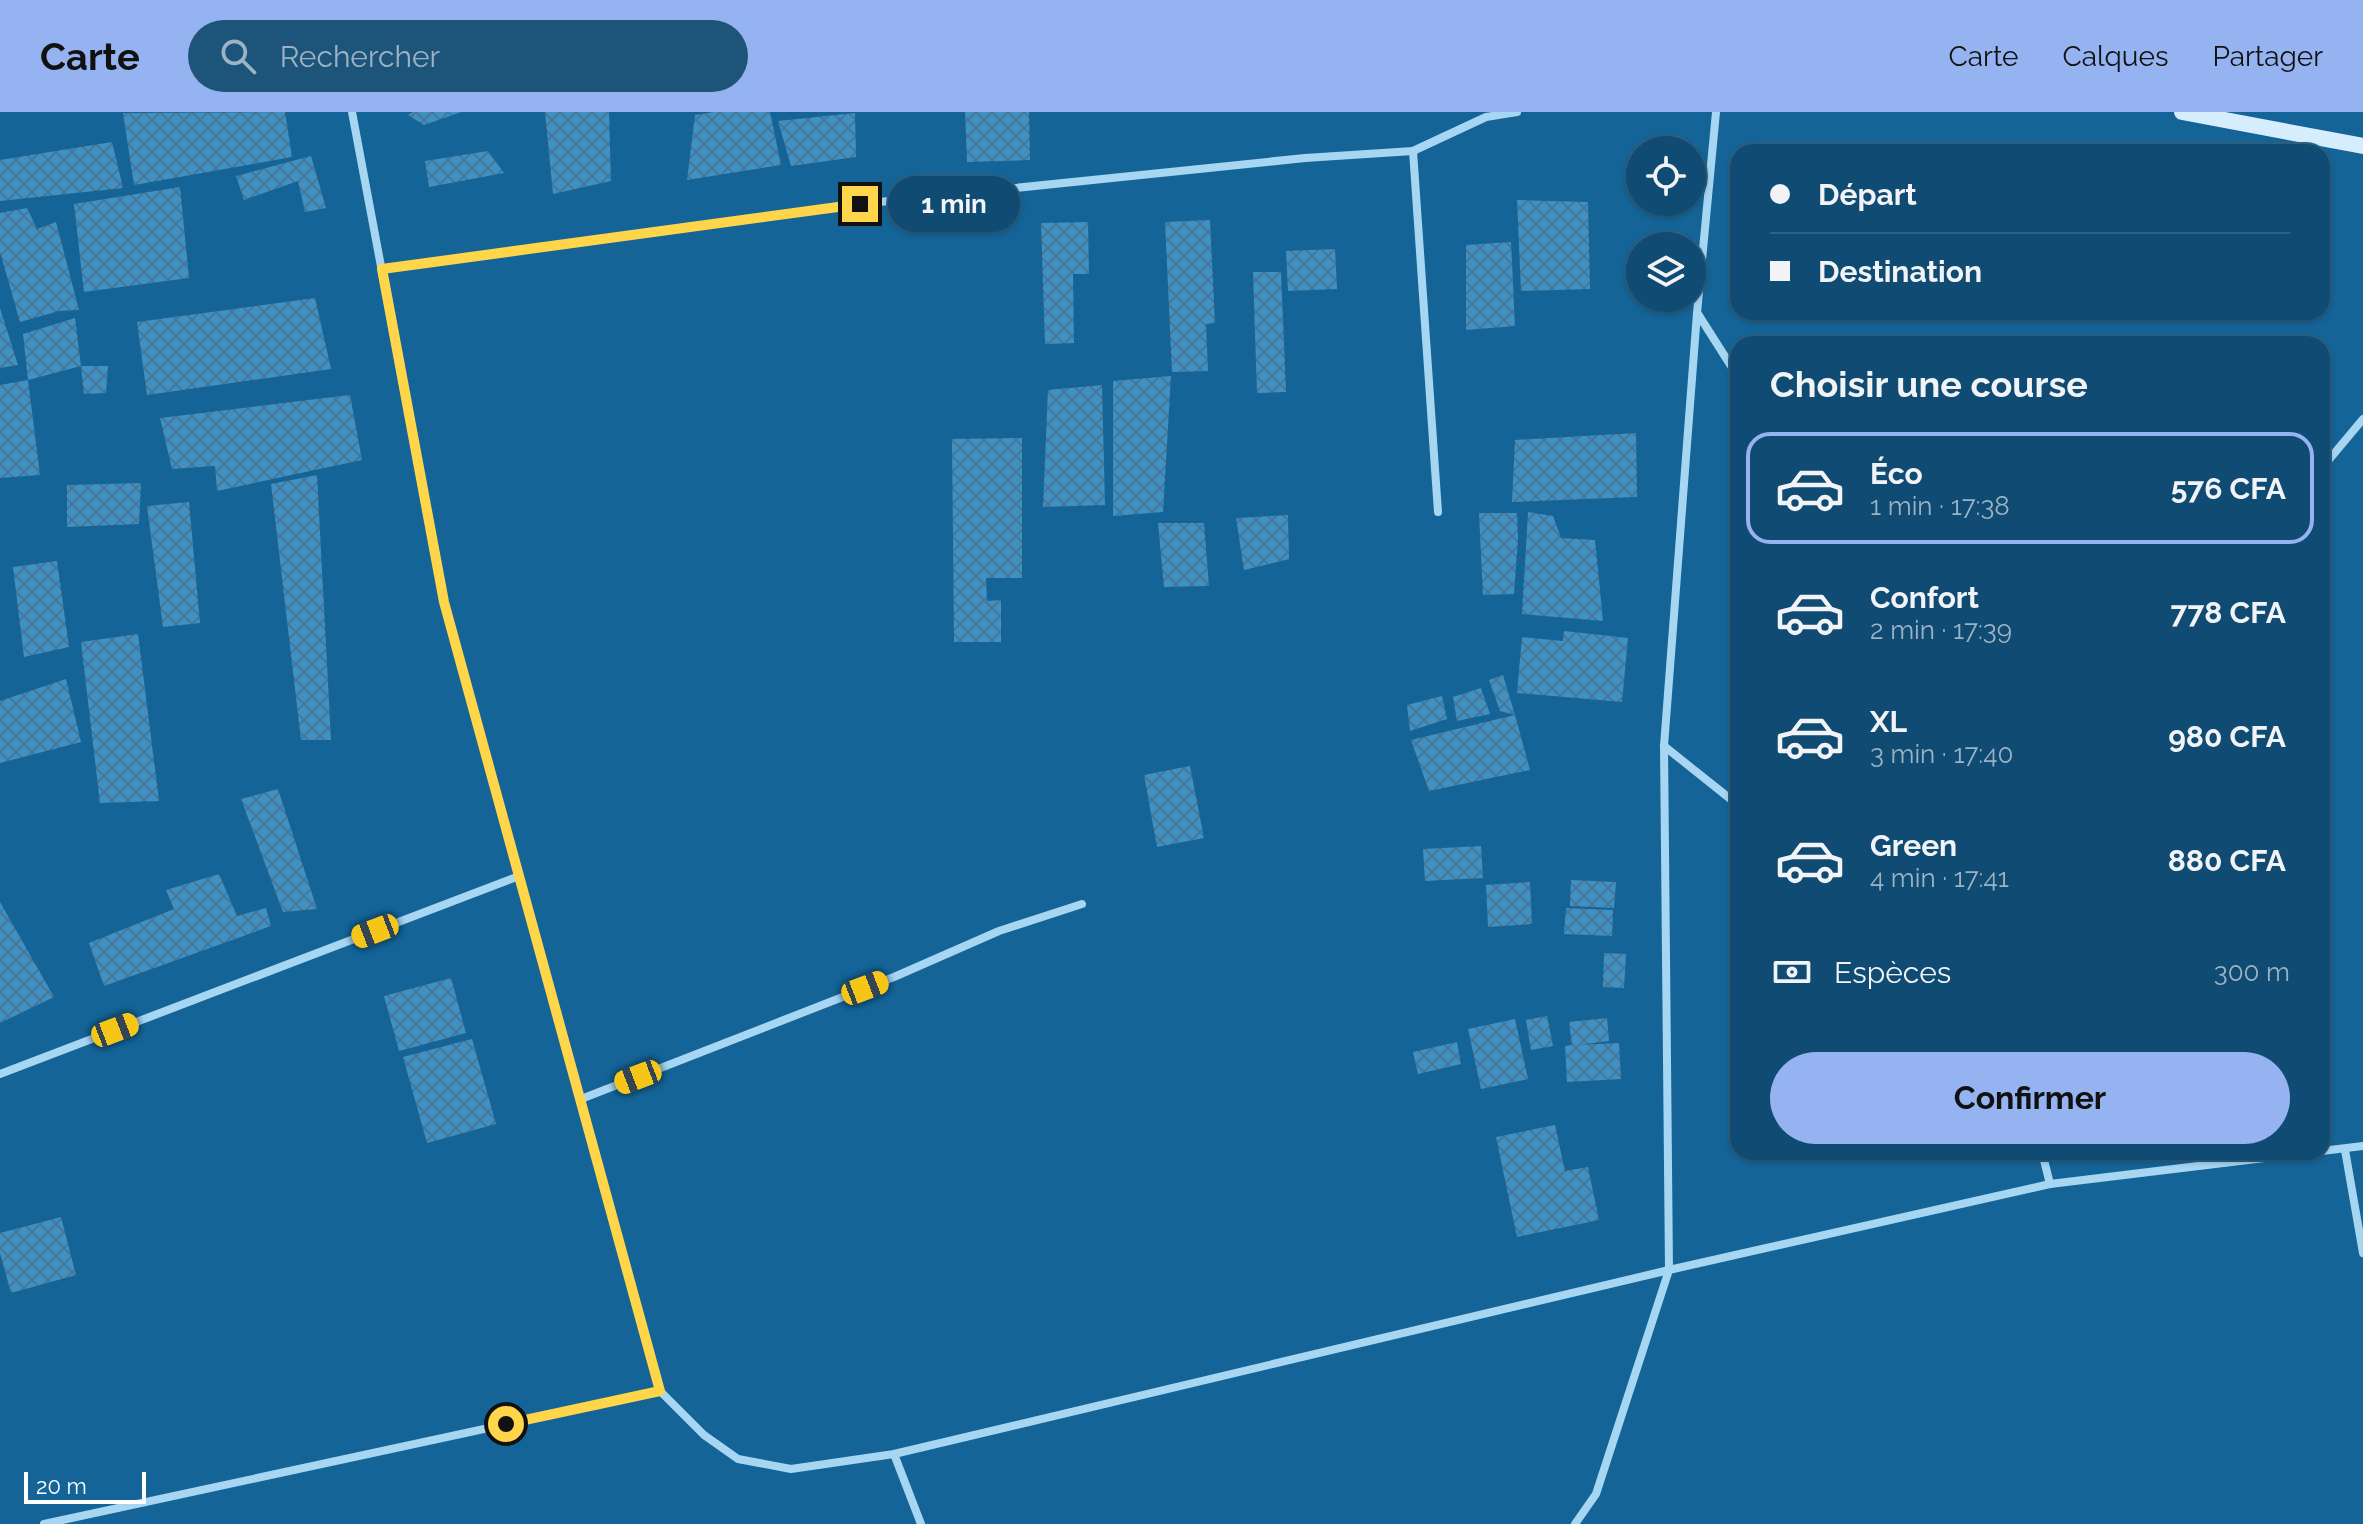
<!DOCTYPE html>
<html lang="fr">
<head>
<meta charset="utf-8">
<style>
  :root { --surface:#0f4b72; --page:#1d557a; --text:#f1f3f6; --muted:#9bb3c4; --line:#2f6384; --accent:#95b2f1 }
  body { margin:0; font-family:Raleway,sans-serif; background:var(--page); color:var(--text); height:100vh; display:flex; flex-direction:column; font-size:30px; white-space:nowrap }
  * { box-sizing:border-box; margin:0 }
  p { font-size:26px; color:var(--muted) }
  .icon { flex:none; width:44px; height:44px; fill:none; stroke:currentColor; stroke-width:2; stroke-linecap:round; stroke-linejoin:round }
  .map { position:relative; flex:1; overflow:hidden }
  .side { position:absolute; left:1730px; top:224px; width:600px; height:824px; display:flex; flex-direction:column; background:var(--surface); border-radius:24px; box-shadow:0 2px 6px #0004,0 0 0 2px var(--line) }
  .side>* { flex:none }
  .hud { position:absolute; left:1730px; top:32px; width:600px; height:176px; border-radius:24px; box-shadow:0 2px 6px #0004,0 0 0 2px var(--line); display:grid; align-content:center; height:176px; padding:0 40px; background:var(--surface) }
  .controls { position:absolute; left:1626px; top:24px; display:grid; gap:16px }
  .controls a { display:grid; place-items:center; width:80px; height:80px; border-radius:50%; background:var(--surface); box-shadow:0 2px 6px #0004,0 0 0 2px var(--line); font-size:40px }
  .scale { position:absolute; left:24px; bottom:20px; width:122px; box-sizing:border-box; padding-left:8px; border:4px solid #fff; border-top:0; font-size:22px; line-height:28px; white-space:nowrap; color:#fff; -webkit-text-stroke:6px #146498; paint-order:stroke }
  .end { position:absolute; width:36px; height:36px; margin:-18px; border:10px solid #ffd54a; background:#111; box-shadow:0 0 0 4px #111 }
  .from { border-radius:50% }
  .bubble { position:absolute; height:56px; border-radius:28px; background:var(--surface); box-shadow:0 2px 6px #0004,0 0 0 2px var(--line); font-size:26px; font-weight:700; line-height:56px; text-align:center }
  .car { position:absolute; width:24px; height:48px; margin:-24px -12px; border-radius:10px; box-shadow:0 0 6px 2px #0007; background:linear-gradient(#f5c518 24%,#345 0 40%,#f5c518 0 76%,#345 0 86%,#f5c518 0) }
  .hud b { display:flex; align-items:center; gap:28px; height:76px; font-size:30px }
  .hud b+b { border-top:2px solid var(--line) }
  .hud i { width:20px; height:20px; background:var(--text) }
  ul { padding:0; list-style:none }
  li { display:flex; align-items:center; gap:24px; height:112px; margin:0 16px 12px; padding:0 24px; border:4px solid transparent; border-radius:24px }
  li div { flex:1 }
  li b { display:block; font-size:30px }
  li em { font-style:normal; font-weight:700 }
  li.current { border-color:var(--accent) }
  li>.icon { width:72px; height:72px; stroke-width:1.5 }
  h2 { padding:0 40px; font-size:36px; line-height:96px }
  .pay { display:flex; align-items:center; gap:20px; height:88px; padding:0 40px; font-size:30px }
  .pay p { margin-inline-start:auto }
  .primary-button { display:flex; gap:16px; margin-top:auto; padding:16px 40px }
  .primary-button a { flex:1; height:92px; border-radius:48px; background:var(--accent); color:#111; font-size:32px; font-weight:700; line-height:92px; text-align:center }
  header { display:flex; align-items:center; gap:48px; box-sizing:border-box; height:112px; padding:0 40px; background:var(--accent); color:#111 }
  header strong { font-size:38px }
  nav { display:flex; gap:44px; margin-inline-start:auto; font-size:28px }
  .search { width:560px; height:72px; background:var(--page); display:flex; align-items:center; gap:20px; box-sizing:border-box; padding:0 28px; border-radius:44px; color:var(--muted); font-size:30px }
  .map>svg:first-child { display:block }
  .building { fill:url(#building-cross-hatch) }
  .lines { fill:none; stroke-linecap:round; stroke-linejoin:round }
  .street { stroke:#a6d6f2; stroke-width:8 }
  .secondary { stroke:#d5edfc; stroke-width:16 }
  .route { stroke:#ffd54a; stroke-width:10 }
</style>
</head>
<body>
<header>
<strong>Carte</strong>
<div class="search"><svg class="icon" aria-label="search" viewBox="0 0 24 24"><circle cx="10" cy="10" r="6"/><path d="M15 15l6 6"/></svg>Rechercher</div>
<nav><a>Carte</a><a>Calques</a><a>Partager</a></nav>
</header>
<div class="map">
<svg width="2363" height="1412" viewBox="0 0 2363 1412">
  <defs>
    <pattern id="building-cross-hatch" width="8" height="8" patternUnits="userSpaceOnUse" patternTransform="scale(2)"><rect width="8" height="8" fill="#4190c1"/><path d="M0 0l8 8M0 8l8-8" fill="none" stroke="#457898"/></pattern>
  </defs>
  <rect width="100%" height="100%" fill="#146498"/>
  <g class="building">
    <path d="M 285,0 L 292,45 L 134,73 L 123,1 Z"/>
    <path d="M 413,0 L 461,0 L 424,13 L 408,3 Z"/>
    <path d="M 545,0 L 609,0 L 611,69 L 553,82 Z"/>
    <path d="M 714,0 L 770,0 L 781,53 L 687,68 L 695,3 Z"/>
    <path d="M 965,0 L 1029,0 L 1030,48 L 967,50 Z"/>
    <path d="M 855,1 L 856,45 L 791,54 L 778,9 Z"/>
    <path d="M 112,30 L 123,76 L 0,89 L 0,48 Z"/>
    <path d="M 488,39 L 504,61 L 429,75 L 425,49 Z"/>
    <path d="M 311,44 L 326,96 L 305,100 L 298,69 L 244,88 L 236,64 Z"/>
    <path d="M 180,75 L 189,166 L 84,180 L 74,92 Z"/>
    <path d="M 1517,88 L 1588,90 L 1590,177 L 1521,179 Z"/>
    <path d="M 27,96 L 37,117 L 56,110 L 79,198 L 59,199 L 20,210 L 0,140 L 0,101 Z"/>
    <path d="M 1210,108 L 1215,211 L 1206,212 L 1208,259 L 1172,260 L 1165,110 Z"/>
    <path d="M 1088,110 L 1089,162 L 1073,162 L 1074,231 L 1045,232 L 1041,111 Z"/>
    <path d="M 1511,130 L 1515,214 L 1466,218 L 1466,133 Z"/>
    <path d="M 1335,137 L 1337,177 L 1288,179 L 1286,139 Z"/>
    <path d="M 1253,160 L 1281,160 L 1286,280 L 1257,281 Z"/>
    <path d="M 315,186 L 331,257 L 147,283 L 137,210 Z"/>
    <path d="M 0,196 L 18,253 L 0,256 Z"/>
    <path d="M 75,206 L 81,254 L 108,254 L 106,281 L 84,282 L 81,254 L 28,268 L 23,222 Z"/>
    <path d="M 1171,264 L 1163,400 L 1113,404 L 1113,269 Z"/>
    <path d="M 28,268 L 40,363 L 0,366 L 0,273 Z"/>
    <path d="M 1102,273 L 1105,393 L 1043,395 L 1048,278 Z"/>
    <path d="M 350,283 L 362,348 L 217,379 L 215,354 L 172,357 L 160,306 Z"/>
    <path d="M 1636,321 L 1637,385 L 1512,390 L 1515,328 Z"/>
    <path d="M 1022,326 L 1022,466 L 986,466 L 987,489 L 1001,488 L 1001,530 L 954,530 L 952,327 Z"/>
    <path d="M 317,363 L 331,628 L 301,628 L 271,372 Z"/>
    <path d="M 141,371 L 139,412 L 67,415 L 67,373 Z"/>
    <path d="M 189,390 L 200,511 L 163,515 L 147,394 Z"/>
    <path d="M 1528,400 L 1553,404 L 1561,426 L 1595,428 L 1603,509 L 1522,502 Z"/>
    <path d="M 1479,401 L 1517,401 L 1518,427 L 1514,482 L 1483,483 Z"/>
    <path d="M 1288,403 L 1289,447 L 1244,458 L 1236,406 Z"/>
    <path d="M 1158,411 L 1204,411 L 1209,474 L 1164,475 Z"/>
    <path d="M 57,449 L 69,535 L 24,545 L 13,455 Z"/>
    <path d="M 1564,519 L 1628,526 L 1622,590 L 1517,581 L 1522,525 L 1563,529 Z"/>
    <path d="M 138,522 L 159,689 L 100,691 L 81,530 Z"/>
    <path d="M 1503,563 L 1515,603 L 1500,599 L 1489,568 Z"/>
    <path d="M 66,567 L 81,630 L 0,651 L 0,589 Z"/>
    <path d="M 1481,576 L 1490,602 L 1457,609 L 1453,585 Z"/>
    <path d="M 1442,584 L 1447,607 L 1410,619 L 1407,593 Z"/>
    <path d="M 1515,603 L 1530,658 L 1429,679 L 1411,628 Z"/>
    <path d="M 1190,654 L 1204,726 L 1157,735 L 1144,663 Z"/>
    <path d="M 278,677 L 317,797 L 283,800 L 241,687 Z"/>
    <path d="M 1481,734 L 1483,766 L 1425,769 L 1423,737 Z"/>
    <path d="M 219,762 L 237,804 L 266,796 L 271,814 L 104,874 L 89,831 L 174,797 L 166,778 Z"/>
    <path d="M 1571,768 L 1616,770 L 1614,796 L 1570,794 Z"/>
    <path d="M 1530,770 L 1532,812 L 1488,815 L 1486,773 Z"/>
    <path d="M 0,790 L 54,885 L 0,911 Z"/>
    <path d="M 1566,796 L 1613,798 L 1612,824 L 1564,822 Z"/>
    <path d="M 1604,841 L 1626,842 L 1624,876 L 1603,875 Z"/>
    <path d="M 451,866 L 466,921 L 399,939 L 384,884 Z"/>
    <path d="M 1547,904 L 1553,934 L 1531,938 L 1526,908 Z"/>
    <path d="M 1607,906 L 1609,929 L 1578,933 L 1619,931 L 1621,967 L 1567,970 L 1565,934 L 1572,933 L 1569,910 Z"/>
    <path d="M 1515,907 L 1528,967 L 1481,977 L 1468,917 Z"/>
    <path d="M 472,927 L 496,1012 L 427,1031 L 403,945 Z"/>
    <path d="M 1457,930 L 1461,952 L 1418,962 L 1413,940 Z"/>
    <path d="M 1555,1013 L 1565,1059 L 1588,1055 L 1599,1108 L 1517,1125 L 1496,1025 Z"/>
    <path d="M 61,1105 L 76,1163 L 11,1181 L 0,1141 L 0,1121 Z"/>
  </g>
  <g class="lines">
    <g class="street">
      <path d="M 352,0 L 444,490 L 660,1279 L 704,1323 L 738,1347 L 791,1357 L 894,1342 L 1669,1158 L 2050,1072 L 2042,1040"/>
      <path d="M 1413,39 L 1438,400"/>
      <path d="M 382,157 L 860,92 L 1305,46 L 1413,39 L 1486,5 L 1517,0"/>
      <path d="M 1698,202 L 1738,265"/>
      <path d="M 2322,356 L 2363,307"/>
      <path d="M 1664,634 L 1738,693"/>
      <path d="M 0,962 L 519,764"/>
      <path d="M 581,987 L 894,865 L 999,819 L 1082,792"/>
      <path d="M 2345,1038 L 2363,1141"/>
      <path d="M 2050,1072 L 2363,1034"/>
      <path d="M 894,1342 L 921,1412"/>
      <path d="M 44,1412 L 660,1279"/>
      <path d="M 1575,1412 L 1596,1382 L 1669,1158 L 1664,634 L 1697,201 L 1716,0"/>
    </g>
    <path class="secondary" d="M 2182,0 L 2363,34"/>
  </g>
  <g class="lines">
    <path class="route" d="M 506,1312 L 660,1279 L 444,490 L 382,157 L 860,92"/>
  </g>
</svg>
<div class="controls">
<a><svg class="icon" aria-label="locate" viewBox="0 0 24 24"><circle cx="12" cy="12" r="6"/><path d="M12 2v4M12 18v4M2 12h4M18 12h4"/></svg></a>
<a><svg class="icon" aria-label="layers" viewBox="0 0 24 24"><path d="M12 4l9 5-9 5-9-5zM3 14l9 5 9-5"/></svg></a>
</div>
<div class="scale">20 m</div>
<i class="end from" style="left:506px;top:1312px"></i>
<i class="end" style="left:860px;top:92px"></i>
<div class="bubble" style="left:888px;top:64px;width:132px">1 min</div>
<i class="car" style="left:375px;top:819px;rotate:249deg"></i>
<i class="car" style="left:865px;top:876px;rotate:69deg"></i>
<i class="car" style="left:115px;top:918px;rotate:69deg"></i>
<i class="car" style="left:638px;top:965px;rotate:249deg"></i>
<div class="hud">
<b><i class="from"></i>Départ</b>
<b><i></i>Destination</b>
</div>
<section class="side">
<h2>Choisir une course</h2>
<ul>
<li class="current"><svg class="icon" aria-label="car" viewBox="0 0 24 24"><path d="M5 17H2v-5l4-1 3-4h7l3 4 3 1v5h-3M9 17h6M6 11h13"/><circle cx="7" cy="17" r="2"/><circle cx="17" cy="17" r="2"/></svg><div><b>Éco</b><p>1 min · 17:38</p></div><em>576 CFA</em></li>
<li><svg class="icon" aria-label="car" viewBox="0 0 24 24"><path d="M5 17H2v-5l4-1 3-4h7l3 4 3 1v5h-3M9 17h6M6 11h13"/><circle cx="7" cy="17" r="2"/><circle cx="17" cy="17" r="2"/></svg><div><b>Confort</b><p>2 min · 17:39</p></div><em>778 CFA</em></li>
<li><svg class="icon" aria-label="car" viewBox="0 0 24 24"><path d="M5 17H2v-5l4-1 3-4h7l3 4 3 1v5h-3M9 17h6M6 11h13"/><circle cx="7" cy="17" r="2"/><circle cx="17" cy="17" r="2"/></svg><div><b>XL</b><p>3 min · 17:40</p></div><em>980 CFA</em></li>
<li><svg class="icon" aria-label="car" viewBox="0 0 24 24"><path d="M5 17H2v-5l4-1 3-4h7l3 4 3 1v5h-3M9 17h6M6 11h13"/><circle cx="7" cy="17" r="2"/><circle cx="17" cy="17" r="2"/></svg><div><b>Green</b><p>4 min · 17:41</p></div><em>880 CFA</em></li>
</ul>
<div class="pay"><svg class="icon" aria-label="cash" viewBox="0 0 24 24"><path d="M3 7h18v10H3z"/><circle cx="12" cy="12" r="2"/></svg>Espèces<p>300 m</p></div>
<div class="primary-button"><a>Confirmer</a></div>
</section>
</div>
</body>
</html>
